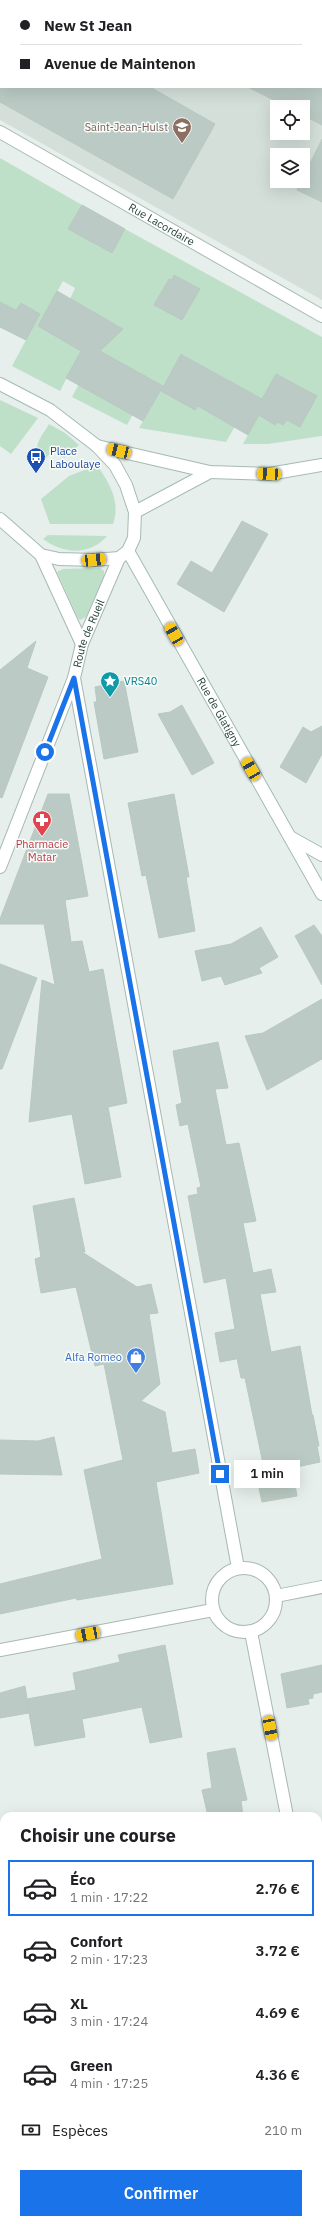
<!DOCTYPE html>
<html lang="fr">
<head>
<meta charset="utf-8">
<style>
  :root { --surface:#fff; --page:#f2f2f2; --text:#202124; --muted:#757577; --line:#e0e0e0; --accent:#1a73e8 }
  body { margin:0; font-family:"IBM Plex Sans",sans-serif; background:var(--page); color:var(--text); height:100vh; display:flex; flex-direction:column; font-size:15px; white-space:nowrap }
  * { box-sizing:border-box; margin:0 }
  p { font-size:13px; color:var(--muted) }
  .icon { flex:none; width:22px; height:22px; fill:none; stroke:currentColor; stroke-width:2; stroke-linecap:round; stroke-linejoin:round }
  .map { position:relative; flex:1; overflow:hidden }
  .drawer { position:absolute; left:0px; top:1812px; width:322px; height:412px; display:flex; flex-direction:column; background:var(--surface); border-radius:12px 12px 0 0; box-shadow:0 4px 16px #0002 }
  .drawer>* { flex:none }
  .top-card { position:absolute; left:0px; top:0px; width:322px; height:88px; box-shadow:0 4px 16px #0002; display:grid; align-content:center; height:88px; padding:0 20px; background:var(--surface) }
  .tools { position:absolute; left:270px; top:100px; display:grid; gap:8px }
  .tools a { display:grid; place-items:center; width:40px; height:40px; border-radius:0px; background:var(--surface); box-shadow:0 4px 16px #0002; font-size:20px }
  .end { position:absolute; width:18px; height:18px; margin:-9px; border:5px solid #1a73e8; background:#fff; box-shadow:0 0 0 2px #fff }
  .from { border-radius:50% }
  .bubble { position:absolute; height:28px; border-radius:0px; background:var(--surface); box-shadow:0 4px 16px #0002; font-size:13px; font-weight:600; line-height:28px; text-align:center }
  .car { position:absolute; width:12px; height:24px; margin:-12px -6px; border-radius:5px; box-shadow:0 0 3px 1px #0007; background:linear-gradient(#f5c518 24%,#345 0 40%,#f5c518 0 76%,#345 0 86%,#f5c518 0) }
  .top-card b { display:flex; align-items:center; gap:14px; height:38px; font-size:15px }
  .top-card b+b { border-top:1px solid var(--line) }
  .top-card i { width:10px; height:10px; background:var(--text) }
  ul { padding:0; list-style:none }
  li { display:flex; align-items:center; gap:12px; height:56px; margin:0 8px 6px; padding:0 12px; border:2px solid transparent; border-radius:0px }
  li div { flex:1 }
  li b { display:block; font-size:15px }
  li em { font-style:normal; font-weight:600 }
  li.selected { border-color:var(--accent) }
  li>.icon { width:36px; height:36px; stroke-width:1.5 }
  h2 { padding:0 20px; font-size:18px; line-height:48px }
  .pay { display:flex; align-items:center; gap:10px; height:44px; padding:0 20px; font-size:15px }
  .pay p { margin-inline-start:auto }
  .action { display:flex; gap:8px; margin-top:auto; padding:8px 20px }
  .action a { flex:1; height:46px; border-radius:0px; background:var(--accent); color:#fff; font-size:16px; font-weight:600; line-height:46px; text-align:center }
  .map>svg:first-child { display:block }
  .built { fill:#d4dfda; fill-rule:evenodd }
  .green { fill:#bfe0c8; fill-rule:evenodd }
  .building { fill:#bbcac4; stroke:#b8c9c2 }
  .lines { fill:none; stroke-linecap:round; stroke-linejoin:round }
  .street-casing { stroke:#a8b8b2; stroke-width:14 }
  .secondary-casing { stroke:#a4bbb3; stroke-width:14 }
  .street { stroke:#fff; stroke-width:12 }
  .secondary { stroke:#fff; stroke-width:12 }
  .route { stroke:#1a73e8; stroke-width:5 }
  .labels { text-anchor:middle; dominant-baseline:central; stroke-width:3; stroke-linejoin:round; paint-order:stroke }
  .education-label { font-size:11px; fill:#785e54; stroke:#f7fbf9; text-anchor:end }
  .street-label { font-size:11px; fill:#24423a; stroke:#f7fbf9 }
  .transit-label { font-size:11px; fill:#164399; stroke:#f7fbf9; text-anchor:start }
  .culture-label { font-size:11px; fill:#0d838f; stroke:#f7fbf9; text-anchor:start }
  .health-label { font-size:11px; fill:#be3a42; stroke:#f7fbf9 }
  .shop-label { font-size:11px; fill:#366cbe; stroke:#f7fbf9; text-anchor:end }
</style>
</head>
<body>
<div class="map">
<svg width="322" height="2224" viewBox="0 0 322 2224">
  <rect width="100%" height="100%" fill="#e6efeb"/>
  <g class="built">
    <path d="M 0,0 L 322,0 L 322,300 L 0,120 ZM 1,1 L 321,1 L 321,87 L 1,87 ZM 277,107 L 303,107 L 303,133 L 277,133 ZM 277,155 L 303,155 L 303,181 L 277,181 Z"/>
    <path d="M 322,2163 L 322,2224 L 187,2224 L 185,2220 L 318,2220 L 318,2164 Z"/>
  </g>
  <g class="green">
    <path d="M 0,158 L 82,205 L 69,229 L 112,253 L 125,229 L 322,337 L 322,436 L 268,444 L 243,444 L 254,424 L 254,420 L 242,414 L 226,442 L 139,428 L 152,406 L 141,400 L 127,425 L 72,397 L 86,371 L 74,364 L 60,391 L 12,366 L 40,314 L 21,303 L 16,310 L 1,303 L 0,305 ZM 63,281 L 75,288 L 70,299 L 122,328 L 121,331 L 57,292 ZM 182,354 L 228,380 L 209,412 L 198,406 L 195,410 L 161,391 Z"/>
    <path d="M 0,400 L 38,418 L 11,454 L 0,446 Z"/>
    <path d="M 49,424 L 65,433 L 79,445 L 64,458 L 56,449 L 42,461 C 31,446 41,438 49,424 Z"/>
    <path d="M 97,465 C 109,483 121,501 113,524 L 50,524 L 41,499 L 69,476 Z"/>
    <path d="M 48,535 L 107,536 C 90,556 63,554 43,539 Z"/>
    <path d="M 100,568 L 104,571 L 104,576 L 86,617 L 80,620 L 78,618 L 57,572 L 63,569 Z"/>
  </g>
  <g class="building">
    <path d="M 0,87 L 150,87 L 215,124 L 173,199 L 0,102 Z"/>
    <path d="M 248,87 L 322,87 L 322,125 L 303,115 L 303,107 L 287,107 Z"/>
    <path d="M 322,139 L 322,202 L 297,190 Z"/>
    <path d="M 82,205 L 125,229 L 112,253 L 68,229 Z"/>
    <path d="M 174,275 L 200,289 L 182,320 L 154,305 L 169,279 L 172,280 Z"/>
    <path d="M 57,291 L 123,329 L 100,351 L 163,386 L 143,421 L 66,378 L 81,351 L 38,326 Z"/>
    <path d="M 0,302 L 16,310 L 21,303 L 40,314 L 26,340 L 0,327 Z"/>
    <path d="M 181,354 L 262,399 L 276,374 L 317,396 L 300,427 L 287,420 L 283,425 L 277,422 L 275,425 L 259,415 L 248,435 L 198,406 L 195,410 L 161,391 Z"/>
    <path d="M 242,521 L 268,534 L 224,612 L 177,584 L 191,561 L 212,573 Z"/>
    <path d="M 36,641 L 27,668 L 48,677 L 2,798 L 0,797 L 0,670 Z"/>
    <path d="M 124,681 L 138,752 L 104,759 L 94,702 L 97,702 L 95,687 Z"/>
    <path d="M 182,705 L 214,763 L 192,775 L 158,714 L 170,712 Z"/>
    <path d="M 322,726 L 322,754 L 306,783 L 280,767 L 303,727 L 311,732 Z"/>
    <path d="M 48,794 L 69,794 L 88,896 L 65,900 L 71,942 L 82,941 L 89,972 L 103,969 L 127,1103 L 108,1107 L 121,1177 L 85,1184 L 72,1114 L 29,1122 L 42,980 L 55,985 L 44,924 L 0,924 L 0,919 Z"/>
    <path d="M 174,794 L 189,877 L 186,877 L 195,931 L 159,938 L 146,875 L 142,876 L 128,803 Z"/>
    <path d="M 314,925 L 322,936 L 322,985 L 295,936 Z"/>
    <path d="M 261,927 L 278,957 L 259,968 L 262,973 L 225,985 L 221,976 L 202,981 L 195,951 L 231,944 Z"/>
    <path d="M 0,964 L 37,978 L 2,1069 L 0,1069 Z"/>
    <path d="M 322,999 L 322,1059 L 267,1090 L 245,1036 L 263,1033 Z"/>
    <path d="M 218,1042 L 228,1088 L 215,1089 L 226,1145 L 239,1143 L 256,1221 L 243,1223 L 253,1273 L 271,1269 L 276,1292 L 260,1294 L 271,1352 L 300,1346 L 312,1415 L 313,1415 L 319,1446 L 317,1446 L 320,1462 L 292,1468 L 297,1496 L 262,1502 L 256,1474 L 265,1473 L 245,1378 L 241,1378 L 237,1358 L 241,1358 L 220,1362 L 215,1333 L 235,1329 L 226,1278 L 204,1283 L 188,1196 L 198,1194 L 197,1188 L 201,1187 L 188,1124 L 180,1126 L 176,1105 L 182,1103 L 173,1051 Z"/>
    <path d="M 74,1198 L 85,1252 L 82,1252 L 137,1287 L 151,1284 L 158,1313 L 149,1314 L 160,1384 L 141,1401 L 165,1412 L 172,1453 L 195,1449 L 199,1473 L 156,1482 L 173,1584 L 77,1600 L 76,1598 L 0,1614 L 0,1584 L 102,1559 L 84,1470 L 123,1460 L 104,1364 L 95,1366 L 76,1287 L 41,1293 L 35,1259 L 41,1257 L 33,1206 Z"/>
    <path d="M 54,1437 L 62,1475 L 0,1474 L 0,1440 L 38,1441 Z"/>
    <path d="M 165,1645 L 182,1737 L 150,1743 L 142,1707 L 82,1719 L 85,1737 L 35,1746 L 27,1702 L 29,1713 L 0,1718 L 0,1693 L 25,1686 L 27,1699 L 76,1690 L 73,1673 L 120,1662 L 118,1655 Z"/>
    <path d="M 322,1665 L 322,1692 L 313,1694 L 313,1698 L 308,1699 L 309,1704 L 287,1708 L 281,1674 Z"/>
    <path d="M 235,1748 L 247,1800 L 241,1801 L 243,1816 L 208,1816 L 202,1790 L 212,1788 L 207,1753 Z"/>
  </g>
  <g class="lines">
    <defs>
      <g id="street">
        <path id="s1" d="M 0,132 L 322,316"/>
        <path d="M 41,555 L 82,644"/>
        <path d="M 74,678 L 238,1568"/>
        <path d="M 290,837 L 322,855"/>
        <path id="s2" d="M 0,867 L 74,678 L 82,644 L 119,558"/>
        <circle cx="244" cy="1600" r="32"/>
        <path d="M 276,1596 L 322,1587"/>
        <path d="M 251,1632 L 287,1816"/>
        <path d="M 0,1650 L 213,1610"/>
        <path d="M 318,1983 L 322,1982"/>
        <path d="M 0,2046 L 4,2045"/>
      </g>
      <g id="secondary">
        <path d="M 0,384 L 50,410 L 97,446 L 115,465 L 126,485 L 135,512 L 134,538 L 128,551 L 119,558 L 94,560 L 59,559 L 41,555 L 0,519"/>
        <path d="M 97,446 L 210,472 L 269,474 L 322,465"/>
        <path d="M 135,512 L 210,472"/>
        <path id="s3" d="M 128,551 L 322,894"/>
      </g>
    </defs>
    <use href="#street" class="street-casing"/>
    <use href="#secondary" class="secondary-casing"/>
    <use href="#street" class="street"/>
    <use href="#secondary" class="secondary"/>
  </g>
  <g class="lines">
    <path class="route" d="M 45,752 L 74,678 L 220,1474"/>
  </g>
  <defs>
    <symbol id="school-pin" viewBox="-11 -11 22 30"><path d="M0 17L-7.5 6A9.5 9.5 0 1 1 7.5 6Z" fill="#8d6e63" stroke="#f7fbf9"/><path d="M0-5L7-2L0 1L-7-2ZM-4 1L0 2.5L4 1V4Q0 6-4 4Z" fill="#fff"/></symbol>
    <symbol id="bus-pin" viewBox="-11 -11 22 30"><path d="M0 17L-7.5 6A9.5 9.5 0 1 1 7.5 6Z" fill="#1a4fb4" stroke="#f7fbf9"/><path d="M-5-6H5V4H4V6H2V4H-2V6H-4V4H-5ZM-3.5-4V0h7V-4ZM-3.5 1.2v1.5H-2V1.2ZM2 1.2v1.5H3.5V1.2Z" fill="#fff"/></symbol>
    <symbol id="sight-pin" viewBox="-11 -11 22 30"><path d="M0 17L-7.5 6A9.5 9.5 0 1 1 7.5 6Z" fill="#0f9aa8" stroke="#f7fbf9"/><path d="M0-6L1.8-2.2L6-1.7L2.9 1.2L3.7 5.4L0 3.3L-3.7 5.4L-2.9 1.2L-6-1.7L-1.8-2.2Z" fill="#fff"/></symbol>
    <symbol id="pharmacy-pin" viewBox="-11 -11 22 30"><path d="M0 17L-7.5 6A9.5 9.5 0 1 1 7.5 6Z" fill="#e0444e" stroke="#f7fbf9"/><path d="M-2-6h4v4h4v4h-4v4h-4v-4h-4v-4h4Z" fill="#fff"/></symbol>
    <symbol id="shop-pin" viewBox="-11 -11 22 30"><path d="M0 17L-7.5 6A9.5 9.5 0 1 1 7.5 6Z" fill="#3f7fe0" stroke="#f7fbf9"/><path d="M-5-2.5h2.3a2.7 3.5 0 0 1 5.4 0H5L5.5 6h-11ZM-1.5-2.5h3a1.5 2.3 0 0 0-3 0Z" fill="#fff"/></symbol>
  </defs>
  <g fill-rule="evenodd">
    <use href="#school-pin" x="171" y="116" width="22" height="30"/>
    <use href="#bus-pin" x="25" y="446" width="22" height="30"/>
    <use href="#sight-pin" x="99" y="670" width="22" height="30"/>
    <use href="#pharmacy-pin" x="31" y="809" width="22" height="30"/>
    <use href="#shop-pin" x="125" y="1346" width="22" height="30"/>
  </g>
  <g class="labels">
    <g class="education-label">
      <text x="168" y="127">Saint-Jean-Hulst</text>
    </g>
    <g class="street-label">
      <text stroke="none"><textPath href="#s1" startOffset="186">Rue Lacordaire</textPath></text>
      <text stroke="none"><textPath href="#s2" startOffset="250">Route de Rueil</textPath></text>
      <text stroke="none"><textPath href="#s3" startOffset="185">Rue de Glatigny</textPath></text>
    </g>
    <g class="transit-label">
      <text x="50" y="451">Place<tspan x="50" dy="13">Laboulaye</tspan></text>
    </g>
    <g class="culture-label">
      <text x="124" y="681">VRS40</text>
    </g>
    <g class="health-label">
      <text x="42" y="844">Pharmacie<tspan x="42" dy="13">Matar</tspan></text>
    </g>
    <g class="shop-label">
      <text x="122" y="1357">Alfa Romeo</text>
    </g>
  </g>
</svg>
<div class="tools">
<a><svg class="icon" aria-label="locate" viewBox="0 0 24 24"><circle cx="12" cy="12" r="6"/><path d="M12 2v4M12 18v4M2 12h4M18 12h4"/></svg></a>
<a><svg class="icon" aria-label="layers" viewBox="0 0 24 24"><path d="M12 4l9 5-9 5-9-5zM3 14l9 5 9-5"/></svg></a>
</div>
<i class="end from" style="left:45px;top:752px"></i>
<i class="end" style="left:220px;top:1474px"></i>
<div class="bubble" style="left:234px;top:1460px;width:66px">1 min</div>
<i class="car" style="left:119px;top:451px;rotate:284deg"></i>
<i class="car" style="left:269px;top:474px;rotate:273deg"></i>
<i class="car" style="left:94px;top:560px;rotate:84deg"></i>
<i class="car" style="left:174px;top:634px;rotate:330deg"></i>
<i class="car" style="left:251px;top:769px;rotate:330deg"></i>
<i class="car" style="left:88px;top:1634px;rotate:259deg"></i>
<i class="car" style="left:270px;top:1728px;rotate:169deg"></i>
<div class="top-card">
<b><i class="from"></i>New St Jean</b>
<b><i></i>Avenue de Maintenon</b>
</div>
<section class="drawer">
<h2>Choisir une course</h2>
<ul>
<li class="selected"><svg class="icon" aria-label="car" viewBox="0 0 24 24"><path d="M5 17H2v-5l4-1 3-4h7l3 4 3 1v5h-3M9 17h6M6 11h13"/><circle cx="7" cy="17" r="2"/><circle cx="17" cy="17" r="2"/></svg><div><b>Éco</b><p>1 min · 17:22</p></div><em>2.76 €</em></li>
<li><svg class="icon" aria-label="car" viewBox="0 0 24 24"><path d="M5 17H2v-5l4-1 3-4h7l3 4 3 1v5h-3M9 17h6M6 11h13"/><circle cx="7" cy="17" r="2"/><circle cx="17" cy="17" r="2"/></svg><div><b>Confort</b><p>2 min · 17:23</p></div><em>3.72 €</em></li>
<li><svg class="icon" aria-label="car" viewBox="0 0 24 24"><path d="M5 17H2v-5l4-1 3-4h7l3 4 3 1v5h-3M9 17h6M6 11h13"/><circle cx="7" cy="17" r="2"/><circle cx="17" cy="17" r="2"/></svg><div><b>XL</b><p>3 min · 17:24</p></div><em>4.69 €</em></li>
<li><svg class="icon" aria-label="car" viewBox="0 0 24 24"><path d="M5 17H2v-5l4-1 3-4h7l3 4 3 1v5h-3M9 17h6M6 11h13"/><circle cx="7" cy="17" r="2"/><circle cx="17" cy="17" r="2"/></svg><div><b>Green</b><p>4 min · 17:25</p></div><em>4.36 €</em></li>
</ul>
<div class="pay"><svg class="icon" aria-label="cash" viewBox="0 0 24 24"><path d="M3 7h18v10H3z"/><circle cx="12" cy="12" r="2"/></svg>Espèces<p>210 m</p></div>
<div class="action"><a>Confirmer</a></div>
</section>
</div>
</body>
</html>
